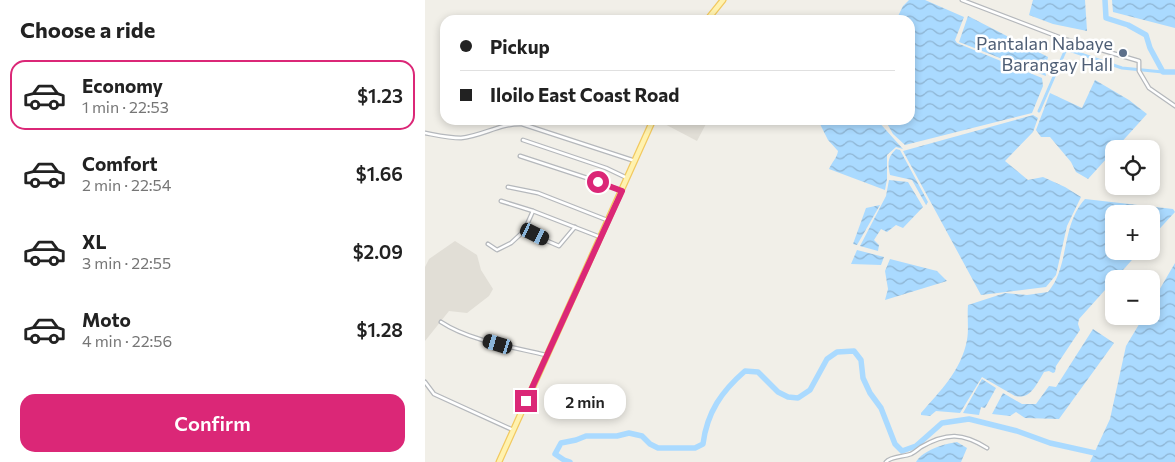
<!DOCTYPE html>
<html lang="en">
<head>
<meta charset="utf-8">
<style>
  :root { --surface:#fff; --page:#f6f6f6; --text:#222; --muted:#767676; --line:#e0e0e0; --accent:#db2777 }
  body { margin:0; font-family:Commissioner,sans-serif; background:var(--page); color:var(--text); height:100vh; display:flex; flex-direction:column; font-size:19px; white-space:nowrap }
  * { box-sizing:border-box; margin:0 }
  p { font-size:16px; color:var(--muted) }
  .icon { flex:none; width:28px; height:28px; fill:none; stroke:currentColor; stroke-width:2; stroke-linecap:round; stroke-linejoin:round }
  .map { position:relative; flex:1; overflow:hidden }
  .panel { display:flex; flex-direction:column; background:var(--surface); width:425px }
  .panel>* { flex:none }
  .hud { position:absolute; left:15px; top:15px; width:475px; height:110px; border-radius:15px; box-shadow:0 2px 8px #0003; display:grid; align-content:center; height:110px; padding:0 20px; background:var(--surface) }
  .tools { position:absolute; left:680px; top:140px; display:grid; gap:10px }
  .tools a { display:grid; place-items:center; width:55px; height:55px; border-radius:10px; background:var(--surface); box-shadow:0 2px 8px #0003; font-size:25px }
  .end { position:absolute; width:22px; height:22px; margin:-11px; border:6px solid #db2777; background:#fff; box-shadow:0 0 0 2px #fff }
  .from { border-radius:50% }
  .bubble { position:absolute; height:35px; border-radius:15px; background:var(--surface); box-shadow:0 2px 8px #0003; font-size:16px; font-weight:600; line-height:35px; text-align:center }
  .car { position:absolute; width:15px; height:30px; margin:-15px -8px; border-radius:6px; box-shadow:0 0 4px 1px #0007; background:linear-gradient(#222 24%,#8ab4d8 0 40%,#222 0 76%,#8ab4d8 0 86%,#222 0) }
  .hud b { display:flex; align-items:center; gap:18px; height:48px; font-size:19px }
  .hud b+b { border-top:1px solid var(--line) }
  .hud i { width:12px; height:12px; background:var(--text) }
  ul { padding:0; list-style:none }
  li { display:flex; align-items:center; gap:15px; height:70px; margin:0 10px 8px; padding:0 10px; border:2px solid transparent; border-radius:15px }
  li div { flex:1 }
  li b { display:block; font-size:19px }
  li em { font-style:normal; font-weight:600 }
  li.current { border-color:var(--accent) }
  li>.icon { width:45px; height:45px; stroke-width:1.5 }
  h2 { padding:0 20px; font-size:22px; line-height:60px }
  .primary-button { display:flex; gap:10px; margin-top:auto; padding:10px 20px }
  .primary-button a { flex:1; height:58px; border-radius:15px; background:var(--accent); color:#fff; font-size:20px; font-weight:600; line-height:58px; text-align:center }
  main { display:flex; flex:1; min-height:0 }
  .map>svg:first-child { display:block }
  .education { fill:#e1ded6 }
  .water { fill:url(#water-waves) }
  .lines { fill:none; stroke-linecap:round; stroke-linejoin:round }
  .canal { stroke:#aadaff; stroke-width:3 }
  .river { stroke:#aadaff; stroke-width:5.5 }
  .street-casing { stroke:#b5b8bc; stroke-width:5 }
  .primary-casing { stroke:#f2c960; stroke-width:7 }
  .street { stroke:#fff; stroke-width:2.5 }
  .primary { stroke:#fff2af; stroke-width:4.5 }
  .route { stroke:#db2777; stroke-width:6 }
  .service-dot { fill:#5c6f8a; stroke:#fff; stroke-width:2 }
  .labels { text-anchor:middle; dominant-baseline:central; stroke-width:5; stroke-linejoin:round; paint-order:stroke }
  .service-label { font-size:18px; fill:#4e5e75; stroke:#fff; text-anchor:end }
</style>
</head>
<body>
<main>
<section class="panel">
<h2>Choose a ride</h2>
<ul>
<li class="current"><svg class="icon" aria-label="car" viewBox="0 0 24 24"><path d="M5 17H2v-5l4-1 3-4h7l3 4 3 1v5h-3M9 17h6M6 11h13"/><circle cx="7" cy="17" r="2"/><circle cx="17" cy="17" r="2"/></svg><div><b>Economy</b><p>1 min · 22:53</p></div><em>$1.23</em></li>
<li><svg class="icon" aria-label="car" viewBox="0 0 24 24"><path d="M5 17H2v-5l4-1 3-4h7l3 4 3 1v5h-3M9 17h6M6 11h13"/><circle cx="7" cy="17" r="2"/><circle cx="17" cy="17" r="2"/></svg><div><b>Comfort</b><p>2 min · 22:54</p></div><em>$1.66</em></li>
<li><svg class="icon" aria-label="car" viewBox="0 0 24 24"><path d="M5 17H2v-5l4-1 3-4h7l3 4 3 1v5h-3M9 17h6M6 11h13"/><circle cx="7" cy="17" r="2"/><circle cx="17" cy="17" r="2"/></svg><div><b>XL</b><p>3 min · 22:55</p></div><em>$2.09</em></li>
<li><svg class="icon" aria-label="car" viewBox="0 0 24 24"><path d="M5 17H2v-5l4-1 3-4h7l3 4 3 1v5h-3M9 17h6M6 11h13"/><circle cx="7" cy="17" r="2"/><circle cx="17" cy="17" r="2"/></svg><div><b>Moto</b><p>4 min · 22:56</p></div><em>$1.28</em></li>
</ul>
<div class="primary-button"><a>Confirm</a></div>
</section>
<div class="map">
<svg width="750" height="462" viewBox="0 0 750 462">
  <defs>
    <pattern id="water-waves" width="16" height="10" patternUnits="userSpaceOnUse" patternTransform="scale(1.25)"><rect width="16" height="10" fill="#aadaff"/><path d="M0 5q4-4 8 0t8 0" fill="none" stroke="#8eb4d2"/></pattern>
  </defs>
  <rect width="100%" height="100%" fill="#f1efe8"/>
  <g class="education">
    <path d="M 232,120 L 283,120 L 272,141 Z"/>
    <path d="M 30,241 L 52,255 L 56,270 L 68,289 L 64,296 L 42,313 L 24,311 L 0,341 L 0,267 L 4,259 Z"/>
  </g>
  <g class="water">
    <path d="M 484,0 L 500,0 L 539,17 L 530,40 L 532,43 L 617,78 L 618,86 L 607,113 L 480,145 L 468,134 L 460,120 L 485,120 L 485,20 L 471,20 L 478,6 Z"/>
    <path d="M 608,0 L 660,0 L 662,31 L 628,24 L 604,15 Z"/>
    <path d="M 687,0 L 750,0 L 750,28 L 688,12 Z"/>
    <path d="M 543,16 L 623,57 L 620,69 L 621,76 L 534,42 Z"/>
    <path d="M 670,80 L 704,100 L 722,114 L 663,179 L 651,172 L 646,162 L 625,137 L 616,137 L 611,130 L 625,93 L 657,108 Z"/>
    <path d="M 608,115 L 613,118 L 608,132 L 580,161 L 603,180 L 618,177 L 640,187 L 656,197 L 642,226 L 631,275 L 621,287 L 556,295 L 478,151 Z"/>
    <path d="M 393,120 L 452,120 L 478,149 L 471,147 L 462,155 L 462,179 L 460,190 L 404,169 C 407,162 412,158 413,151 L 403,140 Z"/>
    <path d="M 471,149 L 475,150 L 503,202 L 501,205 L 487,180 L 465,175 C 463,163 462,158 471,149 Z"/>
    <path d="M 464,180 L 483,182 L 498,207 L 478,228 L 471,225 L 462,232 L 456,229 L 449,240 L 454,245 L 453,251 L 435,246 L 461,196 Z"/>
    <path d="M 660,199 L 748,209 L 750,212 L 726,238 L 726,214 L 689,214 L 689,251 L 715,251 L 654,319 L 653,324 L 655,330 L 631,366 L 630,372 L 628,373 L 624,371 L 619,372 C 612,383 606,400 590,396 L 557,377 L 535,413 L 511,411 L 505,416 L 496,415 L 496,413 C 515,391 536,371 542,340 C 544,329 542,317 543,305 L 580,293 L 602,295 L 623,292 C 645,266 636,225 660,199 Z"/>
    <path d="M 455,205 L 432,245 L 428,244 L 441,208 Z"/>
    <path d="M 432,250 L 459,257 L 456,265 L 426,264 Z"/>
    <path d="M 465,259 L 512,271 L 522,281 L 460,300 L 463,289 L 460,271 Z"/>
    <path d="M 750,263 L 750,462 L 665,462 L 685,419 L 701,346 L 719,316 L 726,316 L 726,304 Z"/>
    <path d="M 668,329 L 689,343 L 634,419 L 600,418 L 591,412 L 585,416 L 567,414 L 578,393 L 597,404 L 611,404 L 624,386 L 631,387 Z"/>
    <path d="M 557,379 L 571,388 L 560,408 L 556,407 L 554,415 L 538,413 Z"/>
    <path d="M 532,442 L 542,448 L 536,462 L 491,462 C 498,450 519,444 532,442 Z"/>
  </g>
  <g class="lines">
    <path class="canal" d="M 614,111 L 641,49 L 697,68 L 738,72"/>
    <g class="river">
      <path d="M 680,0 L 681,18 L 703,25 L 721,35 L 725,48 L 738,72 L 750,72"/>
      <path d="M 145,462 L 139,460 L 130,454 L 136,443 L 151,440 L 161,436 L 192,436 L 204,433 L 217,436 L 225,444 L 233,448 L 270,448 L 278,444 C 282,412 297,391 320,371 L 333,372 L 353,392 L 363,397 L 373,398 L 385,390 L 402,359 L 412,352 L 429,351 L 436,360 L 438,378 L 445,393 L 456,408 L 470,444 L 477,451 L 491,446 L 517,423 L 544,419 L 592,431 L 625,443 L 670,453"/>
    </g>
    <defs>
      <g id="street">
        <path d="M 537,0 L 639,39 L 714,61 L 714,71 L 724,88 L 750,106"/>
        <path d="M 0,133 C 11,135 24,138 36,138 C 57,136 76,123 97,124 L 210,161"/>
        <path d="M 98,140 L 181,168 L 202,178"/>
        <path d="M 95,156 L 162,178 L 195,190"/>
        <path d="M 83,187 L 113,193 L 182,220"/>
        <path d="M 76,201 L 108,211 L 175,237"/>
        <path d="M 99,231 L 108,211"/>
        <path d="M 63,244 L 72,250 L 86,243 L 99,231 L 134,246 L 150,227"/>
        <path d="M 16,322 C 45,341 88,347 121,355"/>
        <path d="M 0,382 L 9,394 L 88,430"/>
        <path d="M 461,462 C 466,456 478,457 486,454 C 490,452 493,449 496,447 C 522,432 538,433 562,448"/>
      </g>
      <g id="primary">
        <path d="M 282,20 L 298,0"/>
        <path d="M 74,462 L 228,120"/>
      </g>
    </defs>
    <use href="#street" class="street-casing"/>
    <use href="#primary" class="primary-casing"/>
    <use href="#street" class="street"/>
    <use href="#primary" class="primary"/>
  </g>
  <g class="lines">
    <path class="route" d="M 101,401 L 197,191 L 173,182"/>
  </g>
  <circle class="service-dot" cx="698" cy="53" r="5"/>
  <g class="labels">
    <g class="service-label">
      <text x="688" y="43">Pantalan Nabaye<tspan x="688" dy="21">Barangay Hall</tspan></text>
    </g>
  </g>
</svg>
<div class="tools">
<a><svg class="icon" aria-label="locate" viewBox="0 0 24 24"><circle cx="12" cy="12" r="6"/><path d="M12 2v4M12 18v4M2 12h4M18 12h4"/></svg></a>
<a>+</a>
<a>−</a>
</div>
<i class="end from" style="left:173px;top:182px"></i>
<i class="end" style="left:101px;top:401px"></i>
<div class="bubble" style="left:119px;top:384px;width:82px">2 min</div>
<i class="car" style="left:110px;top:234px;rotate:116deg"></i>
<i class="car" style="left:73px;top:344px;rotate:287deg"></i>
<div class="hud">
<b><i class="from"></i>Pickup</b>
<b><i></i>Iloilo East Coast Road</b>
</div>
</div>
</main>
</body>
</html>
